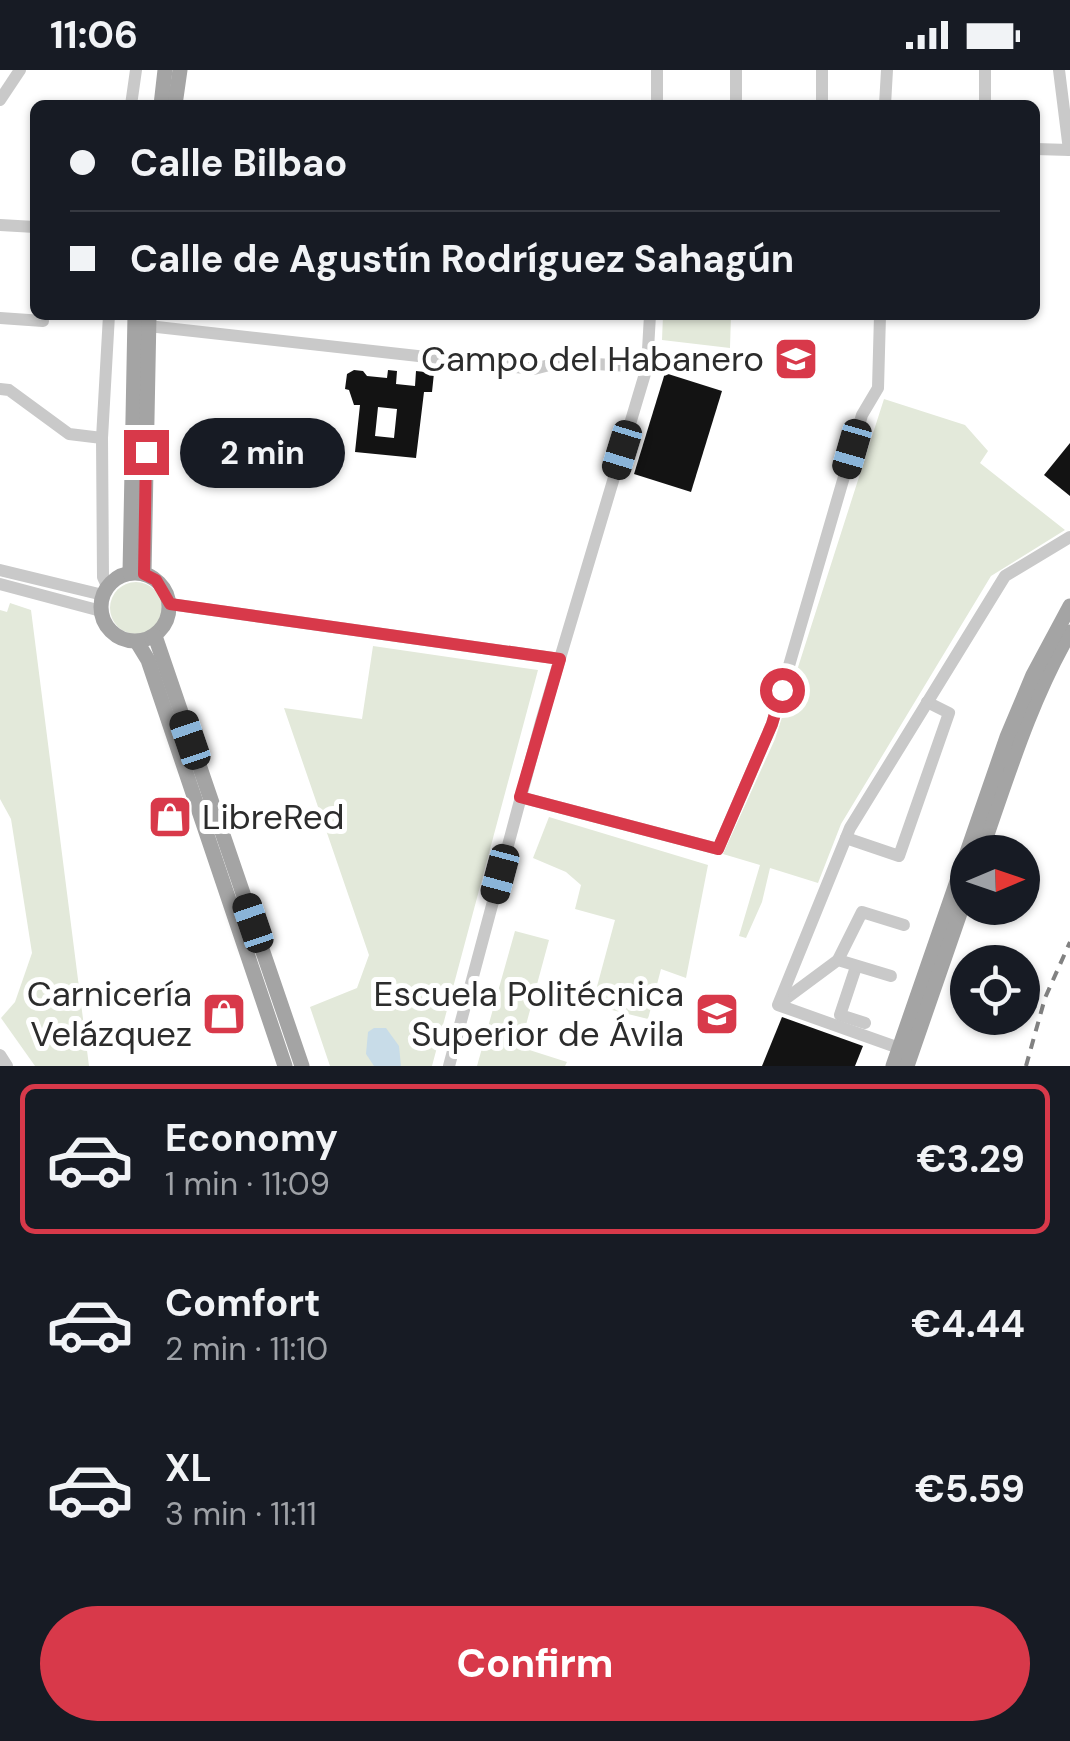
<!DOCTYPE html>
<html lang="en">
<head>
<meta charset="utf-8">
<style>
  :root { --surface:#171b24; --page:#242831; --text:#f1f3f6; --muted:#9ea1a6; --line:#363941; --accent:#d8394a }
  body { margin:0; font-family:"DM Sans",sans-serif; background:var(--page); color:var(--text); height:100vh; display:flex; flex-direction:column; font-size:38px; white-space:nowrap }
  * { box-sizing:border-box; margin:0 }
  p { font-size:32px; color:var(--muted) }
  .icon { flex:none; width:55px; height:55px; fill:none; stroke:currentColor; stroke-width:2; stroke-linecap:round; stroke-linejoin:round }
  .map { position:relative; height:996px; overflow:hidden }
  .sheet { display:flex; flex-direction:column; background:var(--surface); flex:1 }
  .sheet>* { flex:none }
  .hud { position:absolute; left:30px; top:30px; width:1010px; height:220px; border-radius:15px; box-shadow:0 2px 8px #0004; display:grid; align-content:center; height:220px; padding:0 40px; background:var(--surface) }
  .needle { width:65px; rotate:88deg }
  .tools { position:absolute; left:950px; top:765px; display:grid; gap:20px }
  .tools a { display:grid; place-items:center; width:90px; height:90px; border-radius:50%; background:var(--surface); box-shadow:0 2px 8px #0004; font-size:50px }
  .end { position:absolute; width:45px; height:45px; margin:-22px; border:12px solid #d8394a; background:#fff; box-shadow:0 0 0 5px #fff }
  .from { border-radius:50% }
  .bubble { position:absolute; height:70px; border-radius:35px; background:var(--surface); box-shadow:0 2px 8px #0004; font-size:32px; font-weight:700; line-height:70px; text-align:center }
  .car { position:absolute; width:30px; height:60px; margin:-30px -15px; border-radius:12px; box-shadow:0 0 8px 2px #0007; background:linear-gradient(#222 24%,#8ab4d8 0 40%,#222 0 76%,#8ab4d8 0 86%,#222 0) }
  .hud b { display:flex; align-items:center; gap:35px; height:95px; font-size:38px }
  .hud b+b { border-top:2px solid var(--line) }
  .hud i { width:25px; height:25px; background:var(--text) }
  ul { padding:18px 0 0; list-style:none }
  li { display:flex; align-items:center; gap:30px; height:150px; margin:0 20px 15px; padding:0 20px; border:5px solid transparent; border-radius:15px }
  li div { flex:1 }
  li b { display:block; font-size:38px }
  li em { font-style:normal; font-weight:700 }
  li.active { border-color:var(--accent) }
  li>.icon { width:90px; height:90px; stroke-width:1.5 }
  .primary-button { display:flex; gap:20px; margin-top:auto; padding:20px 40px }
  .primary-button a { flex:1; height:115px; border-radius:60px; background:var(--accent); color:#fff; font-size:40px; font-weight:700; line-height:115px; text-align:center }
  .status { display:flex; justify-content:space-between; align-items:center; height:70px; padding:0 50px; background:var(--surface); direction:ltr }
  .status svg { height:28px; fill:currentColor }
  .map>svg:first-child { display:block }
  .green { fill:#e3e9da }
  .water { fill:#c8dce8 }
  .building { fill:#131313; fill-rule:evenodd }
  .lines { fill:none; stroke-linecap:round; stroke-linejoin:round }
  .minor { stroke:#c9c9c9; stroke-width:12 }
  .major { stroke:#a4a4a4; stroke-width:15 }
  .rail { stroke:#818181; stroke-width:4; stroke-dasharray:10 8; stroke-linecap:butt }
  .route { stroke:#d8394a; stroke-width:12 }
  .labels { text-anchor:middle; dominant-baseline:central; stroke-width:10; stroke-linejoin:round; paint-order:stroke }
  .poi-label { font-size:35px; fill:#2c2c2c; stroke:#fff; text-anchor:end }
</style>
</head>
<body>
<div class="status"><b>11:06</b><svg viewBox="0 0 49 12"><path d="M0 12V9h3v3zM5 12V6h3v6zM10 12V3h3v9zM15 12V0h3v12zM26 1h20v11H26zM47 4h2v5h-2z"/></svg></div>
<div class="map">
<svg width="1070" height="996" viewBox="0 0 1070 996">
  <rect width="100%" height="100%" fill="#fff"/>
  <g class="green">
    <path d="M 663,245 L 731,245 L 730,278 L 662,270 Z"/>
    <path d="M 884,329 L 965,355 L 988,381 L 980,393 L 1065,460 L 991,506 L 841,754 L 818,813 L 770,798 L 762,832 L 746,868 L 739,866 L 760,795 L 723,784 L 775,669 Z"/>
    <circle cx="136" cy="538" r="26"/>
    <path d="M 10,533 L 31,540 L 89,996 L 35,996 L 1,948 L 15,932 L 32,883 L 11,749 L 0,729 L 0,540 L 7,542 Z"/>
    <path d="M 373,576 L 538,600 L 432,996 L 330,996 L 310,937 L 357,918 L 369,885 L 284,638 L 362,649 Z"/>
    <path d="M 549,747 L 708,795 L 686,908 L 661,899 L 648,949 L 592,935 L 615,850 L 575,839 L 581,815 L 566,802 L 533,788 Z"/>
    <path d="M 515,861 L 549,870 L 520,977 L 567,992 L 565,996 L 477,996 Z"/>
  </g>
  <path class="water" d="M 374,958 L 386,958 L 399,976 L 401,996 L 374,996 L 366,984 L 368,962 Z"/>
  <g class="building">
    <path d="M 354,300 L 363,301 L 367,306 L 387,308 L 388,300 L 397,301 L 396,314 L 415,316 L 416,301 L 434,303 L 432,322 L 424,322 L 416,388 L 355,382 L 360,335 L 354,335 L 349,320 L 345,319 L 347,304 ZM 378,337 L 397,339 L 394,368 L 375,366 Z"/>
    <path d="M 665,303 L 722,321 L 691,422 L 634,404 Z"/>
    <path d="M 1070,373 L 1070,426 L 1044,405 Z"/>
    <path d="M 782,947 L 863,976 L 855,996 L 762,996 Z"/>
  </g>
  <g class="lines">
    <g class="minor">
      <path d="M 822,0 L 822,35"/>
      <path d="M 1059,0 L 1069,80"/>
      <path d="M 0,30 L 20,0"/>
      <path d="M 131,35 L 136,0"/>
      <path d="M 657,35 L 657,0"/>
      <path d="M 736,35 L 736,0"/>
      <path d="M 885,35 L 887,0"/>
      <path d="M 985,35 L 985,0"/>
      <path d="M 1035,79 L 1070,80"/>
      <path d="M 0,155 L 35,157"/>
      <path d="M 0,248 L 43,251"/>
      <path d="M 148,256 L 534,299 L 561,292 L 647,297"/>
      <path d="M 0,319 L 9,320 L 69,364 L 102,368"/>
      <path d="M 0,500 L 103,525"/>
      <path d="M 0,514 L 101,541"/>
      <path d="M 107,516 L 103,507 L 102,368 L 109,245"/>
      <path d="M 170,534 L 560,589"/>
      <path d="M 520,727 L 718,779 L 772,654 L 862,345 L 878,318 L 880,245"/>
      <path d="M 846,768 L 899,786 L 949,643 L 927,632"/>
      <path d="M 838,890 L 862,842 L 904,855"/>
      <path d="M 856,897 L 840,945 L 865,953"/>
      <path d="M 780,933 L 838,890 L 891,906"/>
      <path d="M 899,978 L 778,935 L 850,758 L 1005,506 L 1070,467"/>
      <path d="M 0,985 L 7,996"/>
      <path d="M 449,996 L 541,652 L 647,297 L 650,245"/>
    </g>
    <g class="major">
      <path d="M 161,35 L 165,0"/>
      <path d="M 175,35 L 180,0"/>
      <circle cx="135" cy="537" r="34"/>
      <path d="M 130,503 L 135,245"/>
      <path d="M 144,503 L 149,245"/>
      <path d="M 155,566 L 302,996"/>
      <path d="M 137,572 L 148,590 L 285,996"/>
      <path d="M 981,782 C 1007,708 1030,631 1070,562"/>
      <path d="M 893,996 L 1007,667 L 1033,605 L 1070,536"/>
      <path d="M 907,996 L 968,820"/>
    </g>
    <path class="rail" d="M 1026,996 L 1045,928 L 1070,872"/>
  </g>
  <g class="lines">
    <path class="route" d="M 146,382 L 144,504 L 156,510 L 170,534 L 560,589 L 520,727 L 718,779 L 772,654 L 782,620"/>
  </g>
  <defs>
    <symbol id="school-square" viewBox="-11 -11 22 22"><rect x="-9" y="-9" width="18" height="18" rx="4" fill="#d8394a" stroke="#fff"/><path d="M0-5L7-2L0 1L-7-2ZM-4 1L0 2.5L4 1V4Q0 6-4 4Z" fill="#fff"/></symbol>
    <symbol id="shop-square" viewBox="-11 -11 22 22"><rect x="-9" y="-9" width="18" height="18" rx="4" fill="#d8394a" stroke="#fff"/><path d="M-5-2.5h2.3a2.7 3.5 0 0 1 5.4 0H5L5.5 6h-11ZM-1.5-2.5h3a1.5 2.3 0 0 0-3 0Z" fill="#fff"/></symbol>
    <symbol id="university-square" viewBox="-11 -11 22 22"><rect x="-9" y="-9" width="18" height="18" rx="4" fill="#d8394a" stroke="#fff"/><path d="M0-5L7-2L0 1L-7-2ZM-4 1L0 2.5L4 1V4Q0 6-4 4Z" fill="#fff"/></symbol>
  </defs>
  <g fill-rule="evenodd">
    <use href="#school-square" x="771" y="264" width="50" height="50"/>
    <use href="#shop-square" x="145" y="722" width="50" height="50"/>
    <use href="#shop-square" x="199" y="919" width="50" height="50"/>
    <use href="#university-square" x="692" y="919" width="50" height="50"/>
  </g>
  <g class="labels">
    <g class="poi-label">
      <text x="764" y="289">Campo del Habanero</text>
      <text x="202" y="747" text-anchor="start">LibreRed</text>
      <text x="192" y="924">Carnicería<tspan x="192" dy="40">Velázquez</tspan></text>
      <text x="684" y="924">Escuela Politécnica<tspan x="684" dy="40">Superior de Ávila</tspan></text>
    </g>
  </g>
</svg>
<div class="tools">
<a><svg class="needle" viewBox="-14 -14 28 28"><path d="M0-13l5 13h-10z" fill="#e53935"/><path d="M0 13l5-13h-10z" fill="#9ea1a6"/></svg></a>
<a><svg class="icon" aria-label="locate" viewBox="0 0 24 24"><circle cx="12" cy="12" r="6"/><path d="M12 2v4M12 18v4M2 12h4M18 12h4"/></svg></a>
</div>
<i class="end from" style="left:782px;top:620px"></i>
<i class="end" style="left:146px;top:382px"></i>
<div class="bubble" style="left:180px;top:348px;width:165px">2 min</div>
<i class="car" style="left:852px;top:379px;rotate:196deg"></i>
<i class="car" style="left:622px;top:380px;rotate:197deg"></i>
<i class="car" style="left:190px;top:670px;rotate:341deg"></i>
<i class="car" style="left:500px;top:804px;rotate:195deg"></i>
<i class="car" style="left:253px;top:853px;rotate:341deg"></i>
<div class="hud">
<b><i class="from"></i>Calle Bilbao</b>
<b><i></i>Calle de Agustín Rodríguez Sahagún</b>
</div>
</div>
<section class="sheet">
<ul>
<li class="active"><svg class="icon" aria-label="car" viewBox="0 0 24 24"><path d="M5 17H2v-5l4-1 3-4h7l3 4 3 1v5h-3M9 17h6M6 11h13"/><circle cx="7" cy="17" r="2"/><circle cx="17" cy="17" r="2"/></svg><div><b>Economy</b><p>1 min · 11:09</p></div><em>€3.29</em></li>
<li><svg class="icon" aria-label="car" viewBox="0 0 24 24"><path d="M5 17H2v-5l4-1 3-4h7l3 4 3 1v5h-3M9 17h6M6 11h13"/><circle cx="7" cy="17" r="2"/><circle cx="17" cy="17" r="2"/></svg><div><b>Comfort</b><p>2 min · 11:10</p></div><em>€4.44</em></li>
<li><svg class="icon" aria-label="car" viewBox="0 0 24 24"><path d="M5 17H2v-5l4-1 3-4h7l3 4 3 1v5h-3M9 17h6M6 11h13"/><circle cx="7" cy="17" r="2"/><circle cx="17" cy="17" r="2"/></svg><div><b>XL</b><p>3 min · 11:11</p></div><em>€5.59</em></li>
</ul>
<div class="primary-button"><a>Confirm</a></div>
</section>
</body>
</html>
